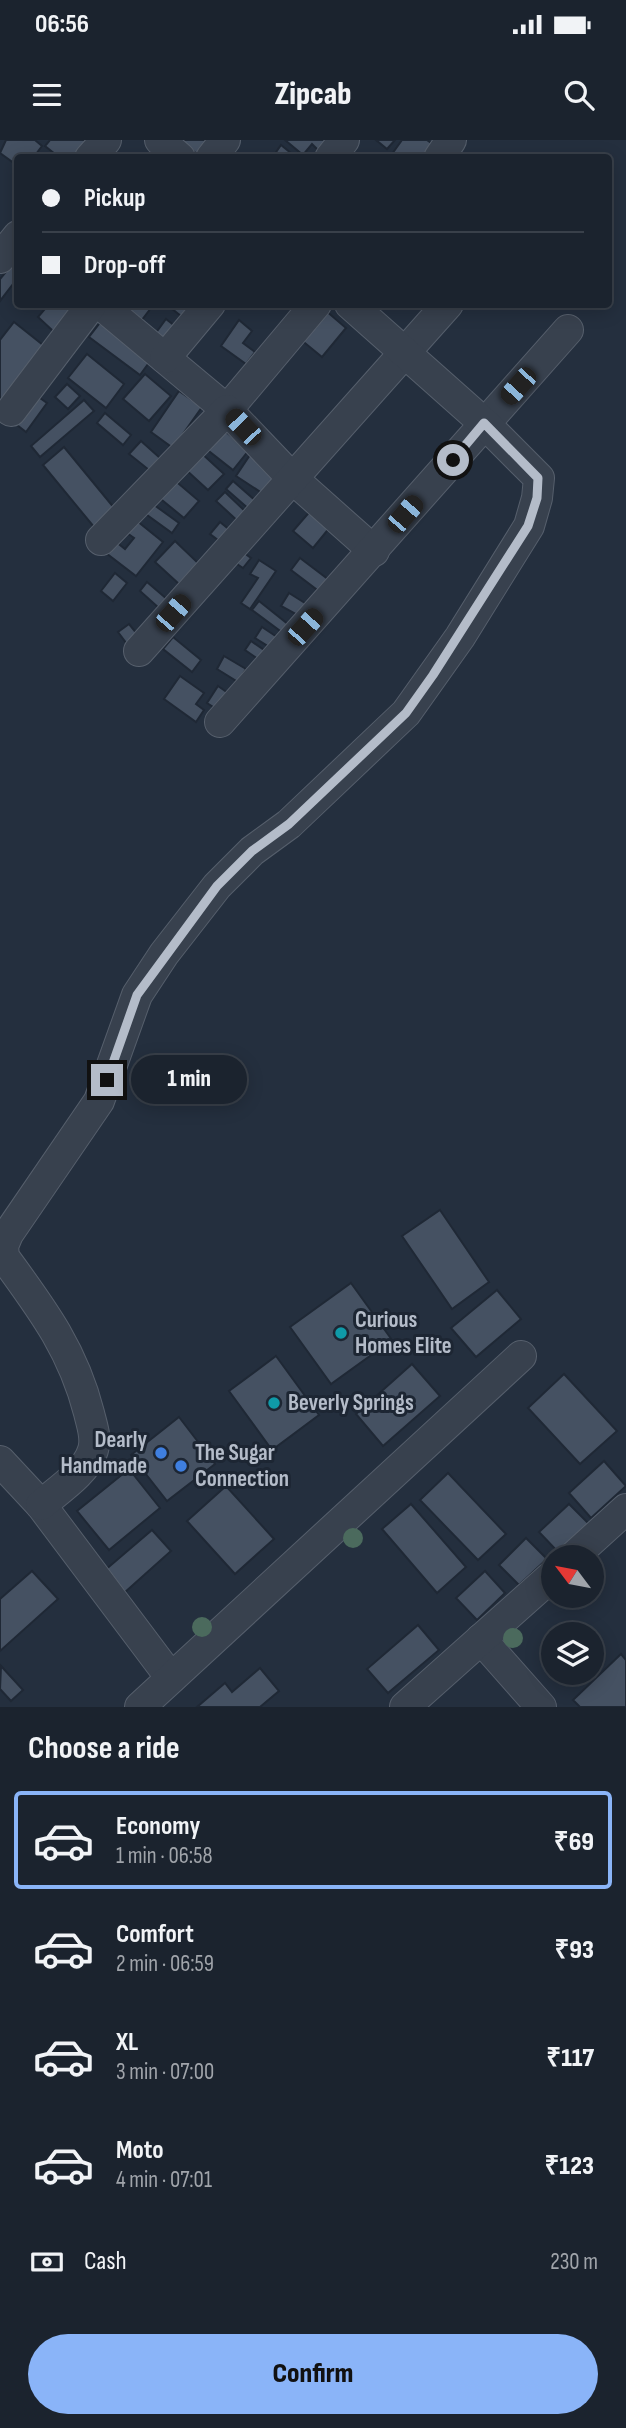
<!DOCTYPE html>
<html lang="en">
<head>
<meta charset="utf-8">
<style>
  :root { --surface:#1b232e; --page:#242b36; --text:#f1f3f6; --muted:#a0a4aa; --line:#39404a; --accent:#8ab4f8 }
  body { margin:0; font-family:"Sofia Sans Condensed",sans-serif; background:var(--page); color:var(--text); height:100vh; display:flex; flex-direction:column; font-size:26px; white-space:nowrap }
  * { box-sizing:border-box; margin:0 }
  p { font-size:23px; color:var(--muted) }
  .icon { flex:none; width:38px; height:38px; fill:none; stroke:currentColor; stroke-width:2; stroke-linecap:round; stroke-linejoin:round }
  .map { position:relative; height:1567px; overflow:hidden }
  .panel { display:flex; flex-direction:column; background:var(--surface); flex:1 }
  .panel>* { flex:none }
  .top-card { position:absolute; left:14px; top:14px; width:598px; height:154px; border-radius:7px; box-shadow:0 4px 18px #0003,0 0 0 2px var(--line); display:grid; align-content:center; height:154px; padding:0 28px; background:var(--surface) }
  .needle { width:46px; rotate:302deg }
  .tools { position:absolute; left:541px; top:1405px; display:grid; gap:14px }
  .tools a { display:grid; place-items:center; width:63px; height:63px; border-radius:50%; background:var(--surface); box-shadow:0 4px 18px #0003,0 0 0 2px var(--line); font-size:35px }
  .end { position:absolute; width:32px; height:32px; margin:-16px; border:9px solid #b4bcc9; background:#111; box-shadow:0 0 0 4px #111 }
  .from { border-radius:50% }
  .bubble { position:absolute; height:49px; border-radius:24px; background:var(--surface); box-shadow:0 4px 18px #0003,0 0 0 2px var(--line); font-size:23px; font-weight:800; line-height:49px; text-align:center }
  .car { position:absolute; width:21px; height:42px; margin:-21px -10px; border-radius:9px; box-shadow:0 0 5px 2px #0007; background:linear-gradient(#222 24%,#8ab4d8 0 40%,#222 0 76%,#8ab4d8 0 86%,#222 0) }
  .top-card b { display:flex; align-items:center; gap:24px; height:66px; font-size:26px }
  .top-card b+b { border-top:2px solid var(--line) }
  .top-card i { width:18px; height:18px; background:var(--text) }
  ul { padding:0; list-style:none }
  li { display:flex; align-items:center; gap:21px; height:98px; margin:0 14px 10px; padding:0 14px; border:4px solid transparent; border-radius:7px }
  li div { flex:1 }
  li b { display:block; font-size:26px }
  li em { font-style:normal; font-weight:800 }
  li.on { border-color:var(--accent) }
  li>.icon { width:63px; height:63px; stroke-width:1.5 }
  h2 { padding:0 28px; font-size:32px; line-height:84px }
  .pay { display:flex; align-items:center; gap:18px; height:77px; padding:0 28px; font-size:26px }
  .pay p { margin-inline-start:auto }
  .action { display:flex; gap:14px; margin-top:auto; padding:14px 28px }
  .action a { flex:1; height:80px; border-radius:42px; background:var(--accent); color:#111; font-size:28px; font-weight:800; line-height:80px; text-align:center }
  .status { display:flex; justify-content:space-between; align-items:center; height:49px; padding:0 35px; background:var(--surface); direction:ltr }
  .status svg { height:19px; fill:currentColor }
  header { display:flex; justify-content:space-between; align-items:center; height:91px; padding:0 28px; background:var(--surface); font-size:32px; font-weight:800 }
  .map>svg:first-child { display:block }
  .building { fill:#455162; stroke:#1f2835; stroke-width:2 }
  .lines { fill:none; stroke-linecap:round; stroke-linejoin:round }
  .minor-casing { stroke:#565f6c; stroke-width:32 }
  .minor { stroke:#38414e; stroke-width:30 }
  .tree { fill:#4b6a5d }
  .route { stroke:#b4bcc9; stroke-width:9 }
  .culture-dot { fill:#0f9aa8; stroke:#1d2633; stroke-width:2.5 }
  .shop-dot { fill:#3f7fe0; stroke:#1d2633; stroke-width:2.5 }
  .labels { text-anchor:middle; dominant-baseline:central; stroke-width:6; stroke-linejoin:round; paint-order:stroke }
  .poi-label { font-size:23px; font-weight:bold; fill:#b4bcc9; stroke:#1d2633; text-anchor:start }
</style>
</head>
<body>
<div class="status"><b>06:56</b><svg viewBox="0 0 49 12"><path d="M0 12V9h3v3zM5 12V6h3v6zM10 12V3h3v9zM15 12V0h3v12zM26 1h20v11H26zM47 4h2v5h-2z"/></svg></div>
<header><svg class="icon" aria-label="menu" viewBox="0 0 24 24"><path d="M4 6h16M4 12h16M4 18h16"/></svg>Zipcab<svg class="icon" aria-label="search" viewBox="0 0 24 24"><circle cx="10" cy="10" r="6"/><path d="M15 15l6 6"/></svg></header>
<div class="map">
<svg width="626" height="1567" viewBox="0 0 626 1567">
  <rect width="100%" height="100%" fill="#242f3e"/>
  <g class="building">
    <path d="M 6,0 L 35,0 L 42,6 L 33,18 L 18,18 L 18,26 L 0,13 Z"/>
    <path d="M 50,0 L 85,0 L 89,3 L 76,18 L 60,18 L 45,6 Z"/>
    <path d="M 179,0 L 208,0 L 197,14 Z"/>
    <path d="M 285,0 L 326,0 L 318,10 L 312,4 L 303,15 Z"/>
    <path d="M 376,0 L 395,0 L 387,9 Z"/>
    <path d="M 402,0 L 427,0 L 435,6 L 427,18 L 397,18 L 392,14 Z"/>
    <path d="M 281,5 L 297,18 L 272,18 Z"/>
    <path d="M 18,117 L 18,147 L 13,144 L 0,161 L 0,139 Z"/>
    <path d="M 49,164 L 76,164 L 53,191 L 38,177 Z"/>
    <path d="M 114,164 L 146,164 L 151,168 L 138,185 Z"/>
    <path d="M 166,164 L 206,164 L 191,184 Z"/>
    <path d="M 325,170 L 346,188 L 322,217 L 300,199 Z"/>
    <path d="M 106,175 L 156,213 L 140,235 L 89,197 Z"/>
    <path d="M 166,179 L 180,190 L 164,212 L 150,201 Z"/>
    <path d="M 239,180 L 252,191 L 243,203 L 255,212 L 246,224 L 221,206 Z"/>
    <path d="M 14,182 L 48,209 L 0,266 L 0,200 Z"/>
    <path d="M 87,214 L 124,244 L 106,268 L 68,238 Z"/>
    <path d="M 145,234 L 171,256 L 149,281 L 123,259 Z"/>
    <path d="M 67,244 L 80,256 L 68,269 L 55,257 Z"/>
    <path d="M 179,251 L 202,267 L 173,308 L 151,292 Z"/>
    <path d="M 37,256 L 47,263 L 26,292 L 17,285 Z"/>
    <path d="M 84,260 L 94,271 L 40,317 L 31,306 Z"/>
    <path d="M 105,273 L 131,295 L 123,305 L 97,283 Z"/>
    <path d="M 221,288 L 249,310 L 233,330 L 205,308 Z"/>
    <path d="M 141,301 L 160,318 L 149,330 L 129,314 Z"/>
    <path d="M 64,307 L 115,369 L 94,387 L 43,325 Z"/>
    <path d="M 199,311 L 224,334 L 208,350 L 184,328 Z"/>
    <path d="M 250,315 L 278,334 L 265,355 L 236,336 Z"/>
    <path d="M 172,338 L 199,361 L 184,378 L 157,356 Z"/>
    <path d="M 233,341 L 257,362 L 250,370 L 226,349 Z"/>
    <path d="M 225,352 L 249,375 L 241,384 L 216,361 Z"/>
    <path d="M 150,362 L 179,383 L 172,393 L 143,372 Z"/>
    <path d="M 312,369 L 331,386 L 313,408 L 293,391 Z"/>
    <path d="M 137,381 L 163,402 L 136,436 L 106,413 L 115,401 L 125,409 L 134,398 L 127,393 Z"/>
    <path d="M 220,382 L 231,391 L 222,403 L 210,394 Z"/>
    <path d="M 175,401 L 198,423 L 179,444 L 155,422 Z"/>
    <path d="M 244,413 L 251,418 L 243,428 L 237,424 Z"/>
    <path d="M 300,418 L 329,440 L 320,452 L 291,430 Z"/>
    <path d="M 259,420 L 276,431 L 250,469 L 241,463 L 258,438 L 250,434 Z"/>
    <path d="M 115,433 L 127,443 L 113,461 L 101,451 Z"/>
    <path d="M 147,442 L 168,460 L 160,469 L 140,451 Z"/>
    <path d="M 289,453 L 308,465 L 301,477 L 281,466 Z"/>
    <path d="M 259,461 L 289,485 L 283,493 L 252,470 Z"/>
    <path d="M 129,484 L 138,495 L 127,504 L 118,492 Z"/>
    <path d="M 262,487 L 277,497 L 271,508 L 255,498 Z"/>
    <path d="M 173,497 L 201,520 L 192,532 L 163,509 Z"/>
    <path d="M 251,501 L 264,510 L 258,519 L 245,510 Z"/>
    <path d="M 224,516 L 246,529 L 238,542 L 217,529 Z"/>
    <path d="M 180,536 L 204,553 L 196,564 L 204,570 L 196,582 L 164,559 Z"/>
    <path d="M 218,546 L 228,553 L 218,570 L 207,563 Z"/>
    <path d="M 440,1070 L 489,1142 L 452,1169 L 402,1096 Z"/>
    <path d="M 351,1143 L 392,1200 L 331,1244 L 290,1187 Z"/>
    <path d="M 497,1150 L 521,1179 L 476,1217 L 451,1188 Z"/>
    <path d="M 276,1216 L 319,1275 L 272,1310 L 229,1251 Z"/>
    <path d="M 412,1224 L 440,1256 L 383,1306 L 356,1274 Z"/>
    <path d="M 564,1234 L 617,1291 L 580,1324 L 528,1268 Z"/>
    <path d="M 179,1277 L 215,1324 L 167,1361 L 131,1315 Z"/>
    <path d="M 604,1321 L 626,1346 L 591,1378 L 569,1353 Z"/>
    <path d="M 129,1329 L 160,1368 L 109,1410 L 77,1371 Z"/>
    <path d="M 448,1333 L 506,1394 L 478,1420 L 420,1360 Z"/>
    <path d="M 226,1346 L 274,1399 L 235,1434 L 187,1381 Z"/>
    <path d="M 411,1364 L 466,1427 L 437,1453 L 382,1389 Z"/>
    <path d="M 569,1364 L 589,1384 L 559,1413 L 539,1392 Z"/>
    <path d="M 152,1390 L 171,1411 L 124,1453 L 104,1431 Z"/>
    <path d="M 526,1398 L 547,1419 L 519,1445 L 499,1425 Z"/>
    <path d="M 32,1431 L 58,1459 L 0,1511 L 0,1459 Z"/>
    <path d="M 485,1431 L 505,1453 L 477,1480 L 456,1458 Z"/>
    <path d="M 418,1485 L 439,1510 L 388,1553 L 367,1529 Z"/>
    <path d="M 621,1514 L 626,1520 L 626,1567 L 580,1567 L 573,1560 Z"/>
    <path d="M 1,1526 L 23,1550 L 11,1561 L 0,1549 Z"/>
    <path d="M 260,1528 L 279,1551 L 260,1567 L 197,1567 L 225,1543 L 232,1552 Z"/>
  </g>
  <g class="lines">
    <defs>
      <g id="minor">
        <path d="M 160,0 L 180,18"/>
        <path d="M 90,18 L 106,0"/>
        <path d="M 211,18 L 225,0"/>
        <path d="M 330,18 L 344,0"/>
        <path d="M 439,18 L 451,0"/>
        <path d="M 0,118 L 18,96"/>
        <path d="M 100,164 L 227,270 L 316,164"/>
        <path d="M 165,218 L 210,164"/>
        <path d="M 11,271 L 92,164"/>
        <path d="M 101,400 L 227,270 L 293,339 L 374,411"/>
        <path d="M 139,511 L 448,164"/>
        <path d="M 220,582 L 568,190"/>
        <path d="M 0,1321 L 41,1365 L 171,1538"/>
        <path d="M 41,1365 C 57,1351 87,1332 93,1310 C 97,1298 92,1286 89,1273 C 73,1210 42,1169 4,1117 L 3,1106 L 8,1094 L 99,961 L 137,855 L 164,814 L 217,746 L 252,711 L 289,684 L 406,573 L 460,497 L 529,386 L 537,358 L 539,338 L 484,283 L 350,164"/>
        <path d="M 572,1418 L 626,1369"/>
        <path d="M 481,1499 L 541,1567"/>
        <path d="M 140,1567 L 521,1216"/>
        <path d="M 405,1567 L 553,1435"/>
      </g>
    </defs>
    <use href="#minor" class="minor-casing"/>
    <use href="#minor" class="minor"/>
  </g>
  <g class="tree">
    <circle cx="353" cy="1398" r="10"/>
    <circle cx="202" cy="1487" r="10"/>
    <circle cx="513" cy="1498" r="10"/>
  </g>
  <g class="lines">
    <path class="route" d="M 107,940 L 137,855 L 217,746 L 252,711 L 289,684 L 406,573 L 433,535 L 528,386 L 537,358 L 538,338 L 484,283 L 453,320"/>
  </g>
  <g class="culture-dot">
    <circle cx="341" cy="1193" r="7"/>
    <circle cx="274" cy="1263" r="7"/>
  </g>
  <g class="shop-dot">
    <circle cx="161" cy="1313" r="7"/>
    <circle cx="181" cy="1326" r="7"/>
  </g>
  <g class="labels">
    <g class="poi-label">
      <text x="355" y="1180">Curious<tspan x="355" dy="26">Homes Elite</tspan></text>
      <text x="288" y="1263">Beverly Springs</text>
      <text x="147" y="1300" text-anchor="end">Dearly<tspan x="147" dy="26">Handmade</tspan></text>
      <text x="195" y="1313">The Sugar<tspan x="195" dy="26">Connection</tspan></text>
    </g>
  </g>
</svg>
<div class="tools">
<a><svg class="needle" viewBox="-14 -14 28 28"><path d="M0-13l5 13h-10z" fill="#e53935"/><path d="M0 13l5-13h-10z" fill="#a0a4aa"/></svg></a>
<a><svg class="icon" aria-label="layers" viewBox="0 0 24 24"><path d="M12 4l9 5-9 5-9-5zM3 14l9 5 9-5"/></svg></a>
</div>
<i class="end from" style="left:453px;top:320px"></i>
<i class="end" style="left:107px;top:940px"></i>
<div class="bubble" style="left:131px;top:915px;width:116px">1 min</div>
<i class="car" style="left:518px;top:246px;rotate:222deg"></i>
<i class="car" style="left:243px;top:287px;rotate:316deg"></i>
<i class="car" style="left:405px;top:374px;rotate:41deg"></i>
<i class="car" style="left:173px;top:473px;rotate:41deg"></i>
<i class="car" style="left:305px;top:487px;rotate:42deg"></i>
<div class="top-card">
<b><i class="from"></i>Pickup</b>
<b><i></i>Drop-off</b>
</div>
</div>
<section class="panel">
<h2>Choose a ride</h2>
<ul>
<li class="on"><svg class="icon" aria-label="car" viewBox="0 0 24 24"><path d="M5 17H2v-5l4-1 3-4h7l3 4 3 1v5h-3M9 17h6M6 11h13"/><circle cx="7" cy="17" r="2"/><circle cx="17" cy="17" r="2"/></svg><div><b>Economy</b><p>1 min · 06:58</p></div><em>₹69</em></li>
<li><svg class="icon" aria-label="car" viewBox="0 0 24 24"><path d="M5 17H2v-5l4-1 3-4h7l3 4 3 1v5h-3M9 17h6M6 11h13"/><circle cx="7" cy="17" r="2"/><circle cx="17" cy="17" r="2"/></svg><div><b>Comfort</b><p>2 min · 06:59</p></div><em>₹93</em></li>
<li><svg class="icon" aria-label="car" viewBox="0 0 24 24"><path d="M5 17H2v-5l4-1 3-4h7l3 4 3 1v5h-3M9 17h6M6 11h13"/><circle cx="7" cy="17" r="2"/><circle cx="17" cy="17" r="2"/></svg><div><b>XL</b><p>3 min · 07:00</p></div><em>₹117</em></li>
<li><svg class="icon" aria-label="car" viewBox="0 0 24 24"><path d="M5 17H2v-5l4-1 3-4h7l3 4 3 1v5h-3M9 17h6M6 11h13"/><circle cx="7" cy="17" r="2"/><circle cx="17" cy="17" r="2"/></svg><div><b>Moto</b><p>4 min · 07:01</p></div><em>₹123</em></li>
</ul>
<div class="pay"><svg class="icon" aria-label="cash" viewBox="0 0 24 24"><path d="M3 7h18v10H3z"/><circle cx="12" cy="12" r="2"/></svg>Cash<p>230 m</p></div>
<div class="action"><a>Confirm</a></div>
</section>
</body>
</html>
